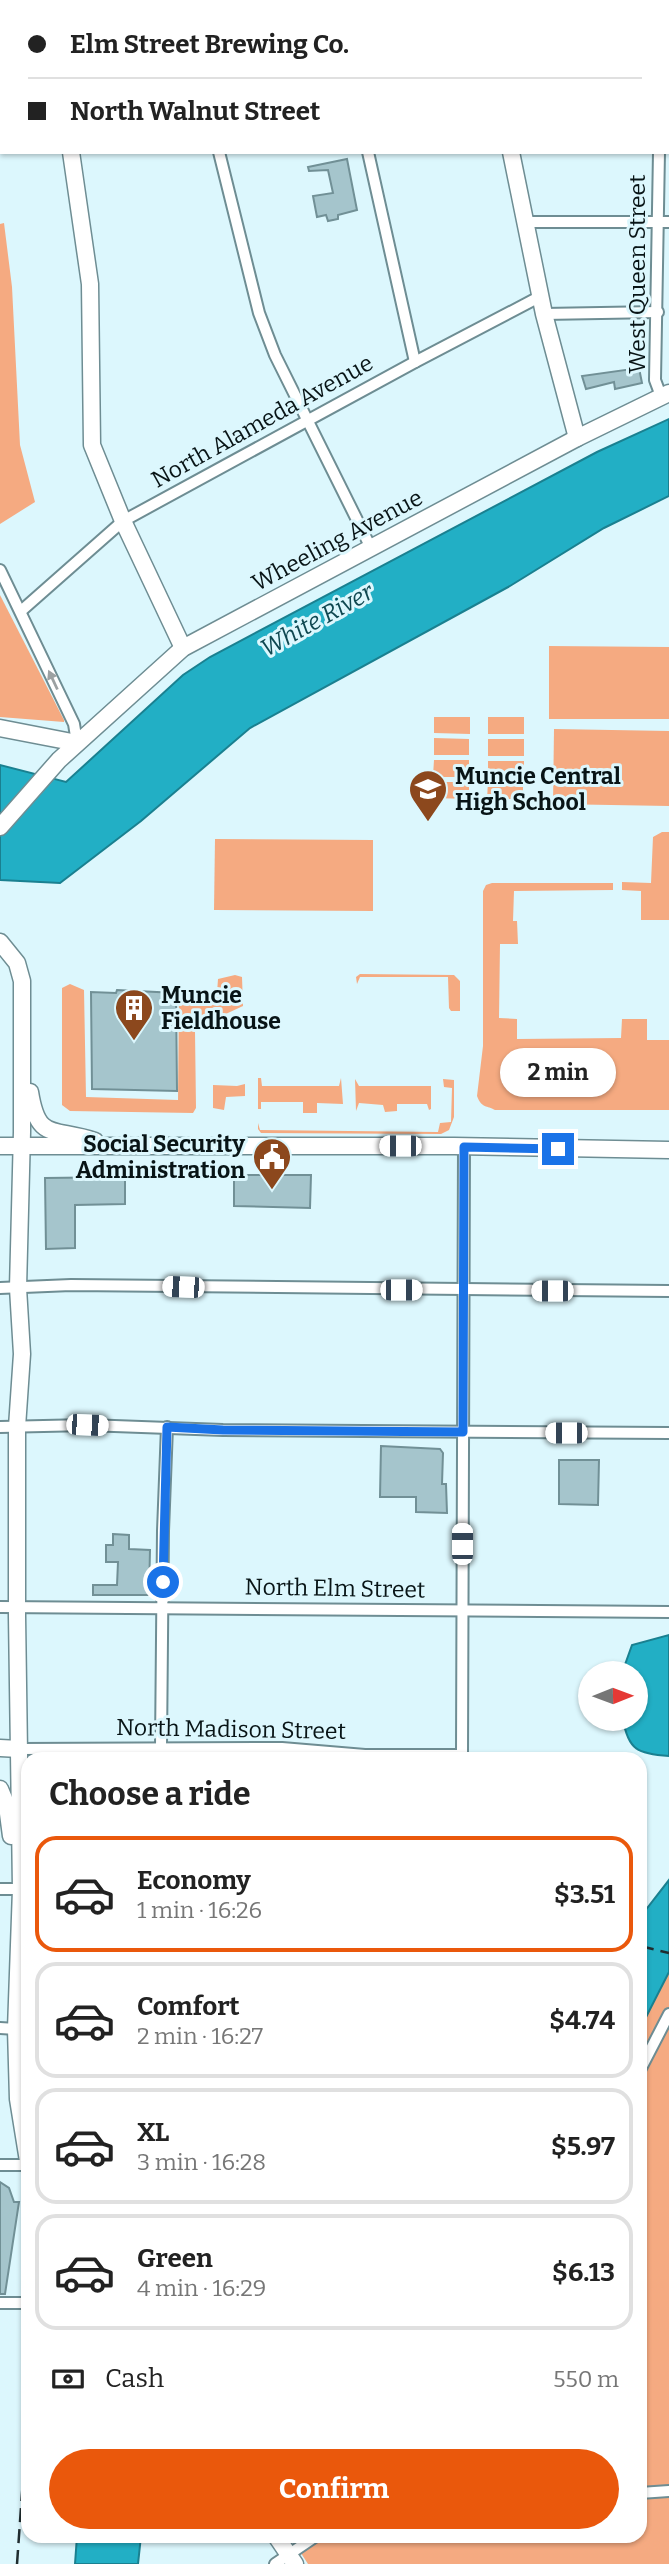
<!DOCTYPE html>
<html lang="en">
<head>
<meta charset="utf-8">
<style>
  :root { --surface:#fff; --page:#f2f2f2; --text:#222; --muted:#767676; --line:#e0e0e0; --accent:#ea580c }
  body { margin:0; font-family:Bitter,serif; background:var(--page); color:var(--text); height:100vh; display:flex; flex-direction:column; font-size:26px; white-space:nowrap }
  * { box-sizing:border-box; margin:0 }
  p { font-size:23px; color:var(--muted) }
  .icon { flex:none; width:38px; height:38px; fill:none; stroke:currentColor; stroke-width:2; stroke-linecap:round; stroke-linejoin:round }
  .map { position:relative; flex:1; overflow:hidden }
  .side { position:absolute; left:21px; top:1752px; width:626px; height:791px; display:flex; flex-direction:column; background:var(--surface); border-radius:21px; box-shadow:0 2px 5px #0004 }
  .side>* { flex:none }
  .guide { position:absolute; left:0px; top:0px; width:670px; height:154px; box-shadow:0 2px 5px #0004; display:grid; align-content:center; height:154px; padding:0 28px; background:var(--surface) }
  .needle { width:46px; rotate:89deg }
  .buttons { position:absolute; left:578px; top:1661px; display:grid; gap:14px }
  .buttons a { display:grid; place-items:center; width:70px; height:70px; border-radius:50%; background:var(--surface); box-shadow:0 2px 5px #0004; font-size:35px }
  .end { position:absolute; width:32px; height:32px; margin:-16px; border:9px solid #1a73e8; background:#fff; box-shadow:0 0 0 4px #fff }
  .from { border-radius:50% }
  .bubble { position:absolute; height:49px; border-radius:24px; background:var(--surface); box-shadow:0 2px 5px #0004; font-size:23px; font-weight:700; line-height:49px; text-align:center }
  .car { position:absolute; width:21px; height:42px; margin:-21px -10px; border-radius:9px; box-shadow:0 0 5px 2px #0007; background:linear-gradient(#fff 24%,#345 0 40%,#fff 0 76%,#345 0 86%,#fff 0) }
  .guide b { display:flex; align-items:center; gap:24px; height:66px; font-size:26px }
  .guide b+b { border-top:2px solid var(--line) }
  .guide i { width:18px; height:18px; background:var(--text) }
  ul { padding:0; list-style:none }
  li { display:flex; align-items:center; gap:21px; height:116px; margin:0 14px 10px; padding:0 14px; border:4px solid var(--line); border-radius:21px }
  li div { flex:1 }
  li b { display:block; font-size:26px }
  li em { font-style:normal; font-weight:700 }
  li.selected { border-color:var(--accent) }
  li>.icon { width:63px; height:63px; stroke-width:1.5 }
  h2 { padding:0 28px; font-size:32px; line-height:84px }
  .pay { display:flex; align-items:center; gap:18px; height:77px; padding:0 28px; font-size:26px }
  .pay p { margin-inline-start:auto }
  .button { display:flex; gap:14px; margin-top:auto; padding:14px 28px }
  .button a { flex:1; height:80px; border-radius:42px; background:var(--accent); color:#fff; font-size:28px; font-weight:700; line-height:80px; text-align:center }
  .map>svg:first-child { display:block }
  .green { fill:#f5aa81 }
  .water { fill:#22afc5; stroke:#1a8090; stroke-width:2 }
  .building { fill:#a5c5cc; stroke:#719096; stroke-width:2 }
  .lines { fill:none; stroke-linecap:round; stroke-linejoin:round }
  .street-casing { stroke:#6e8d93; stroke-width:14 }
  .secondary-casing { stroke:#6e8d93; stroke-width:19 }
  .street { stroke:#fff; stroke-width:10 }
  .secondary { stroke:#fff; stroke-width:16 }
  .rail { stroke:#202d30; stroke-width:2.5; stroke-dasharray:14 7; stroke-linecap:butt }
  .oneway { fill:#9ca1a2 }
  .route { stroke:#1a73e8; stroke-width:9 }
  .labels { text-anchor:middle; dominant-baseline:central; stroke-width:6; stroke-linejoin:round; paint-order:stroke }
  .street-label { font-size:23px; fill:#081416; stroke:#dcf7fd }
  .poi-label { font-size:23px; font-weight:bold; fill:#081416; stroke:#dcf7fd; text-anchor:start }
  .water-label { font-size:24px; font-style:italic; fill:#0f4851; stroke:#dcf7fd }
</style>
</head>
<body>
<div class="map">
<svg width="669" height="2564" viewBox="0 0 669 2564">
  <rect width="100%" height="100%" fill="#dcf7fd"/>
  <g class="green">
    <path d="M 4,223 L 12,287 L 20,445 L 35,502 L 0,524 L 0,224 Z"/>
    <path d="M 0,595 L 64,720 L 64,722 L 0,717 Z"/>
    <path d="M 549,646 L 669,647 L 669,719 L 549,719 Z"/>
    <path d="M 434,717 L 470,717 L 470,734 L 434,733 Z"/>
    <rect x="488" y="717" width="36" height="17"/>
    <path d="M 554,729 L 669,731 L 669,806 L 553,804 Z"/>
    <path d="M 434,738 L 469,739 L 469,755 L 434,755 Z"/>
    <rect x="488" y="739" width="36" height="17"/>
    <path d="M 434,760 L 469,760 L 469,777 L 433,777 Z"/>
    <path d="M 488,761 L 524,761 L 524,778 L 488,777 Z"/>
    <path d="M 433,782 L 469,782 L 469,799 L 433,798 Z"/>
    <path d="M 488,782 L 523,783 L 523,799 L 487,799 Z"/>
    <path d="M 662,832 L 669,832 L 669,920 L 641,920 L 641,891 L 622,890 L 622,882 L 651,883 L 653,837 Z"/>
    <path d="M 215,839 L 373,840 L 373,911 L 214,910 Z"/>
    <path d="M 492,883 L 613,883 L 613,890 L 514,891 L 513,921 L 517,921 L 518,944 L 500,944 L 499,1018 L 517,1019 L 517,1039 L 621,1038 L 622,1019 L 647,1019 L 647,1040 L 669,1040 L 669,1110 L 495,1110 C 487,1105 482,1109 477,1096 L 483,1046 L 483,891 L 486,885 Z"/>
    <path d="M 360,974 L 454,975 L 460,981 L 460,1011 L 451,1011 L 449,1008 L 448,977 L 360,977 L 357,984 L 356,977 Z"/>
    <path d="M 235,975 L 242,977 L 243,1006 L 202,1025 L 195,1032 L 196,1108 L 193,1113 L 70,1111 L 62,1105 L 62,988 L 70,984 L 84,990 L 86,1097 L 178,1100 L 179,993 L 217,993 L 218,979 Z"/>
    <path d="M 258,1078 L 261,1078 L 262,1086 L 339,1086 L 341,1078 L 343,1104 L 317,1103 L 317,1113 L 303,1113 L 303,1102 L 261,1102 L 261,1109 L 258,1109 Z"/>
    <path d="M 355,1079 L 359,1086 L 431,1086 L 431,1109 L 429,1110 L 427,1104 L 397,1104 L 397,1111 L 385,1112 L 383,1105 L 359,1103 L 356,1111 Z"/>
    <path d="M 443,1079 L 454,1080 L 454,1117 L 449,1130 L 441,1134 L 261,1133 L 258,1129 L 258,1123 L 260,1130 L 438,1132 L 440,1123 L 451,1122 L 452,1088 L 444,1087 Z"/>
    <path d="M 245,1084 L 245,1096 L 226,1097 L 224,1110 L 213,1108 L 213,1085 L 237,1086 Z"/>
    <path d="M 669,1972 L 669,2564 L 308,2564 L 290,2536 L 640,2536 L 641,2027 Z"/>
  </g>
  <g class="water">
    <path d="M 669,419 L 669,496 L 604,528 L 510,586 L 250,728 L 141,821 L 60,883 L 0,880 L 0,765 L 66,782 L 183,675 L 210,657 L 597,452 Z"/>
    <path d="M 669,1635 L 669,1756 C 638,1754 628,1750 623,1719 L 635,1718 L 635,1673 L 622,1673 L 632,1645 Z"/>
    <path d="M 669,1880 L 669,1972 L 641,2027 L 641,1916 Z"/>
    <path d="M 77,2536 L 141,2536 L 138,2564 L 75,2564 Z"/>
  </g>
  <g class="building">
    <path d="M 347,159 L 357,210 L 338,215 L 338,219 L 328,221 L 326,215 L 317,217 L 313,196 L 333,193 L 328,170 L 309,171 L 308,167 Z"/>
    <path d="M 639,368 L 642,383 L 615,389 L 614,382 L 586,389 L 582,376 Z"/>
    <path d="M 117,990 L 176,993 L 177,1091 L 92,1089 L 91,992 L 116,993 Z"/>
    <path d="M 234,1175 L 311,1175 L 310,1208 L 234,1206 Z"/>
    <path d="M 125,1177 L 125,1204 L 75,1205 L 75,1248 L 46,1249 L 45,1178 Z"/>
    <path d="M 381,1446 L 440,1449 L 443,1453 L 442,1484 L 446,1484 L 447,1513 L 416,1512 L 416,1497 L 380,1497 Z"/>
    <path d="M 559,1460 L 599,1460 L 598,1505 L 559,1504 Z"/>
    <path d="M 113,1534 L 129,1535 L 129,1549 L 150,1550 L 149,1595 L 93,1595 L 93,1585 L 117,1585 L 118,1562 L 106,1562 L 106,1545 L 113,1545 Z"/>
    <path d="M 0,2182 L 9,2188 L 14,2202 L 19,2202 L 5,2294 L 0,2294 Z"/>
  </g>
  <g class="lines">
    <defs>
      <g id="street">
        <path d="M 214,0 L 214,2"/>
        <path d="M 363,0 L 363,2"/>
        <path d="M 0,139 L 2,139"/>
        <path d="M 219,152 L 259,313 L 275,355 L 371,548"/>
        <path d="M 368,152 L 415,362"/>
        <path d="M 659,152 L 655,380 L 661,396"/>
        <path d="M 527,222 L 669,222"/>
        <path d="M 544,314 L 658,312"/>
        <path d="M 0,570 L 74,724 L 77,743"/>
        <path d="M 21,611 L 123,521 L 415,362 L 541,296"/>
        <path d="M 0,1288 L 71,1285 L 669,1291"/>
        <path d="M 0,1427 L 87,1425 L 223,1430 L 669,1433"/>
        <path d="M 0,1607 L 669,1612"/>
        <path d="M 161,1746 L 163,1531 L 167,1427"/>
        <path d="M 19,1749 L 282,1748 L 365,1755 L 462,1755 L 464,1147"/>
        <path d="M 0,1889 L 21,1889"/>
        <path d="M 0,2028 L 16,2029"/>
        <path d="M 640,2070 L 669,2014"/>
        <path d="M 0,2165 L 28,2165"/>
        <path d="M 0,2303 L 28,2303"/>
        <path d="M 640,2493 L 669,2491"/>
        <path d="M 275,2564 L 316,2536"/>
      </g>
      <g id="secondary">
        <path d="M 68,0 L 68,2"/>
        <path d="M 508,0 L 508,2"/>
        <path d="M 71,152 L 90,284 L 92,445 L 123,521 L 183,648"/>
        <path d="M 511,152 L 544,314 L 577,438"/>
        <path d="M 0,728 L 77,743"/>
        <path d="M 0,827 L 59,760 L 183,648 L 577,438 L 669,393"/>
        <path d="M 0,942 L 17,963 L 22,981 L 22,1132 L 18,1288 L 22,1354 L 17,1427 L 17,1616 L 21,1889 L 16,2029 L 18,2099 L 28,2161"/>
        <path d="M 30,1092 C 38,1142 53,1127 95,1141"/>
        <path d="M 0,1146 L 454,1146 L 669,1150"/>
        <path d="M 0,1748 L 19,1749"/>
        <path d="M 0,1789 L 7,1806 L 11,1836"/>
        <path d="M 276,2536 L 295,2564"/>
      </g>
    </defs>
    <use href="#street" class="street-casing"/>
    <use href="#secondary" class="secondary-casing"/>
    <use href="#street" class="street"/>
    <use href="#secondary" class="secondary"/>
    <g class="rail">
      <path d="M 640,1946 L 669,1953"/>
      <path d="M 17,2564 L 28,2409"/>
    </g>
  </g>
  <defs><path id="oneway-solid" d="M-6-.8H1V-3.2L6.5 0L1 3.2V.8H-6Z" transform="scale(1.75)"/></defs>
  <use class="oneway" href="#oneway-solid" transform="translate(53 680) rotate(-115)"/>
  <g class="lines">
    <path class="route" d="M 163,1582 L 167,1427 L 223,1430 L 463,1432 L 464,1147 L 558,1149"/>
  </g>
  <defs>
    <symbol id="school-pin" viewBox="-11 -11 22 30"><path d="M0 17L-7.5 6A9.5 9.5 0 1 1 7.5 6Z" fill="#8c481d" stroke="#dcf7fd"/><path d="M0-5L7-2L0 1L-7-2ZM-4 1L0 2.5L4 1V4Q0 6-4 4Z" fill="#fff"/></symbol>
    <symbol id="building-pin" viewBox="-11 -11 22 30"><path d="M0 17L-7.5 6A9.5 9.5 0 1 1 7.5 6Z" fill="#8c481d" stroke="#dcf7fd"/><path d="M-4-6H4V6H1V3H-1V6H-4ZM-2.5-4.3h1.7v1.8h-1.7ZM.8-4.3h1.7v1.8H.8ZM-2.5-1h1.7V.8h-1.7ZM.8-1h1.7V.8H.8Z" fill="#fff"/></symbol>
    <symbol id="civic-pin" viewBox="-11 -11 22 30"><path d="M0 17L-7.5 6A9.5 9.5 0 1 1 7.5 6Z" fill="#8c481d" stroke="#dcf7fd"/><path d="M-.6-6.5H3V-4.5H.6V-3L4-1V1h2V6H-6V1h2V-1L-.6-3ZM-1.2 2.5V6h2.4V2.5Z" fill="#fff"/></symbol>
  </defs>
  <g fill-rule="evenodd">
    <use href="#school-pin" x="406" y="767" width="44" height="60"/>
    <use href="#building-pin" x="112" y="986" width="44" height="60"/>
    <use href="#civic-pin" x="250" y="1135" width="44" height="60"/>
  </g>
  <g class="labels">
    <g class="street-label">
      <text transform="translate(637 274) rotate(-90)">West Queen Street</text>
      <text transform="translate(262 421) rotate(-29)">North Alameda Avenue</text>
      <text transform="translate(337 540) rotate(-28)">Wheeling Avenue</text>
      <text transform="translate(335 1588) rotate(1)">North Elm Street</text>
      <text transform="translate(231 1729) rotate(1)">North Madison Street</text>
    </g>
    <g class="poi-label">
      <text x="455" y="776">Muncie Central<tspan x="455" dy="26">High School</tspan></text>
      <text x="161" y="995">Muncie<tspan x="161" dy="26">Fieldhouse</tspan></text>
      <text x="245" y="1144" text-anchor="end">Social Security<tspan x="245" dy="26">Administration</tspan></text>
    </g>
    <g class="water-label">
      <text transform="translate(317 620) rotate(-29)">White River</text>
    </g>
  </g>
</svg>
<div class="buttons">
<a><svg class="needle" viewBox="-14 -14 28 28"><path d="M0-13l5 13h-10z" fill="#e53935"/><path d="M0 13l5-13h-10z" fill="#767676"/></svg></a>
</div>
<i class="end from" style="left:163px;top:1582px"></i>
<i class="end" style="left:558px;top:1149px"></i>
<div class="bubble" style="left:500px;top:1048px;width:116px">2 min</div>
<i class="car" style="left:400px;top:1146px;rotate:270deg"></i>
<i class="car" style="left:183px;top:1287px;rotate:272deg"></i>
<i class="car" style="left:401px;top:1290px;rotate:90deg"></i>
<i class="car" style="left:552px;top:1291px;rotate:270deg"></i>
<i class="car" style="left:87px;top:1425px;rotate:92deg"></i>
<i class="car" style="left:566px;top:1433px;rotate:270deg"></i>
<i class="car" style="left:462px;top:1544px;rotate:0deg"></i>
<div class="guide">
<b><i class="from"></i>Elm Street Brewing Co.</b>
<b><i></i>North Walnut Street</b>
</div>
<section class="side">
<h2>Choose a ride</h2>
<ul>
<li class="selected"><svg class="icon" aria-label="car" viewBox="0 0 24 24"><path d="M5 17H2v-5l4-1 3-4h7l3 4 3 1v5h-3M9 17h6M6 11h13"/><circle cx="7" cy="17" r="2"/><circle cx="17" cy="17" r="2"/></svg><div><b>Economy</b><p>1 min · 16:26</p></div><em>$3.51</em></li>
<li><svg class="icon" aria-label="car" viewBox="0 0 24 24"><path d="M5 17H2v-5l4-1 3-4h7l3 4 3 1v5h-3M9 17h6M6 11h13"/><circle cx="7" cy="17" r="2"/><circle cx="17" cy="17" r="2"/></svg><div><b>Comfort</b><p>2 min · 16:27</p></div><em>$4.74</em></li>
<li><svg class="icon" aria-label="car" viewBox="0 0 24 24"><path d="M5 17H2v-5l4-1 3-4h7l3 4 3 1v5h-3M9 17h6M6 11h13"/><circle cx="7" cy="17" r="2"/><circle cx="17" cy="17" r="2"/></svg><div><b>XL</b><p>3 min · 16:28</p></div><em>$5.97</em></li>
<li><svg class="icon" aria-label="car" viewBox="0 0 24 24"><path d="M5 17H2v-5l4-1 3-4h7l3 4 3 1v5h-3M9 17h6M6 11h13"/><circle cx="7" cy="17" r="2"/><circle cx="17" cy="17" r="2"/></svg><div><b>Green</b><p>4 min · 16:29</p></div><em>$6.13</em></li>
</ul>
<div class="pay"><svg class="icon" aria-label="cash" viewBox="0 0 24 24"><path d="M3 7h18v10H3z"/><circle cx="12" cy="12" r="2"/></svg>Cash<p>550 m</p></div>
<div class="button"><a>Confirm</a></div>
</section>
</div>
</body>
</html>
